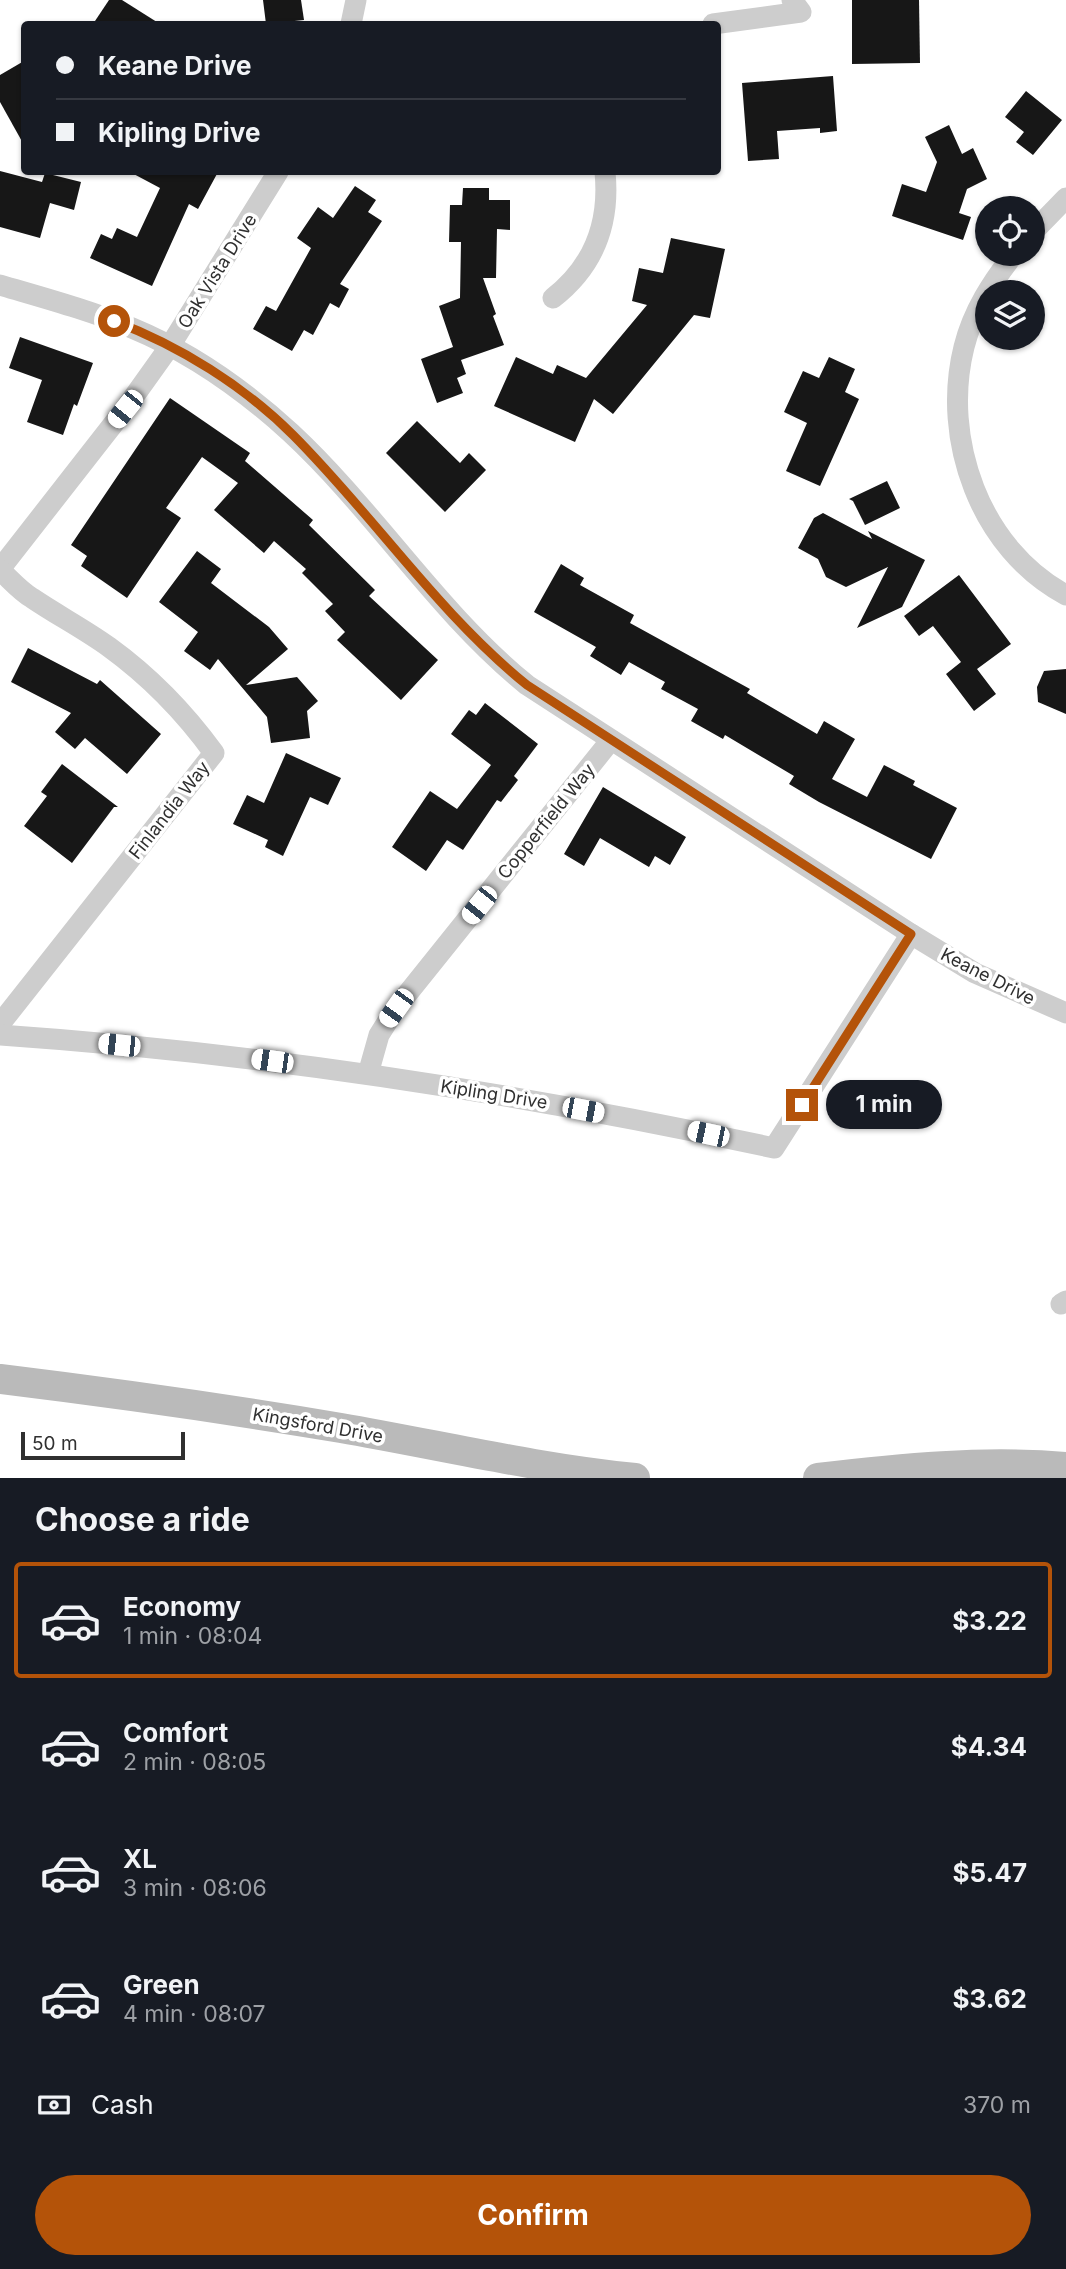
<!DOCTYPE html>
<html lang="en">
<head>
<meta charset="utf-8">
<style>
  :root { --surface:#171b24; --page:#20242c; --text:#f1f3f6; --muted:#9ea1a6; --line:#363941; --accent:#b45309 }
  body { margin:0; font-family:Inter,sans-serif; background:var(--page); color:var(--text); height:100vh; display:flex; flex-direction:column; font-size:26px; white-space:nowrap }
  * { box-sizing:border-box; margin:0 }
  p { font-size:23px; color:var(--muted) }
  .icon { flex:none; width:38px; height:38px; fill:none; stroke:currentColor; stroke-width:2; stroke-linecap:round; stroke-linejoin:round }
  .map { position:relative; height:1478px; overflow:hidden }
  .sheet { display:flex; flex-direction:column; background:var(--surface); flex:1 }
  .sheet>* { flex:none }
  .banner { position:absolute; left:21px; top:21px; width:700px; height:154px; border-radius:7px; box-shadow:0 2px 5px #0004; display:grid; align-content:center; height:154px; padding:0 35px; background:var(--surface) }
  .controls { position:absolute; left:975px; top:196px; display:grid; gap:14px }
  .controls a { display:grid; place-items:center; width:70px; height:70px; border-radius:50%; background:var(--surface); box-shadow:0 2px 5px #0004; font-size:35px }
  .scale { position:absolute; left:21px; bottom:18px; width:164px; box-sizing:border-box; padding-left:7px; border:4px solid #303030; border-top:0; font-size:19px; line-height:24px; white-space:nowrap; color:#303030; -webkit-text-stroke:5px #fff; paint-order:stroke }
  .end { position:absolute; width:32px; height:32px; margin:-16px; border:9px solid #b45309; background:#fff; box-shadow:0 0 0 4px #fff }
  .from { border-radius:50% }
  .bubble { position:absolute; height:49px; border-radius:24px; background:var(--surface); box-shadow:0 2px 5px #0004; font-size:23px; font-weight:700; line-height:49px; text-align:center }
  .car { position:absolute; width:21px; height:42px; margin:-21px -10px; border-radius:9px; box-shadow:0 0 5px 2px #0007; background:linear-gradient(#fff 24%,#345 0 40%,#fff 0 76%,#345 0 86%,#fff 0) }
  .banner b { display:flex; align-items:center; gap:24px; height:66px; font-size:26px }
  .banner b+b { border-top:2px solid var(--line) }
  .banner i { width:18px; height:18px; background:var(--text) }
  ul { padding:0; list-style:none }
  li { display:flex; align-items:center; gap:21px; height:116px; margin:0 14px 10px; padding:0 21px; border:4px solid transparent; border-radius:7px }
  li div { flex:1 }
  li b { display:block; font-size:26px }
  li em { font-style:normal; font-weight:700 }
  li.selected { border-color:var(--accent) }
  li>.icon { width:63px; height:63px; stroke-width:1.5 }
  h2 { padding:0 35px; font-size:32px; line-height:84px }
  .pay { display:flex; align-items:center; gap:18px; height:77px; padding:0 35px; font-size:26px }
  .pay p { margin-inline-start:auto }
  .cta { display:flex; gap:14px; margin-top:auto; padding:14px 35px }
  .cta a { flex:1; height:80px; border-radius:42px; background:var(--accent); color:#fff; font-size:28px; font-weight:700; line-height:80px; text-align:center }
  .map>svg:first-child { display:block }
  .building { fill:#171717 }
  .lines { fill:none; stroke-linecap:round; stroke-linejoin:round }
  .street { stroke:#cdcdcd; stroke-width:21 }
  .secondary { stroke:#bababa; stroke-width:30 }
  .route { stroke:#b45309; stroke-width:9 }
  .labels { text-anchor:middle; dominant-baseline:central; stroke-width:7; stroke-linejoin:round; paint-order:stroke }
  .street-label { font-size:18px; fill:#303030; stroke:#fff }
</style>
</head>
<body>
<div class="map">
<svg width="1066" height="1478" viewBox="0 0 1066 1478">
  <rect width="100%" height="100%" fill="#fff"/>
  <g class="building">
    <path d="M 109,0 L 122,0 L 160,24 L 93,24 Z"/>
    <path d="M 263,0 L 301,0 L 304,20 L 266,24 Z"/>
    <path d="M 852,0 L 919,0 L 920,63 L 852,64 Z"/>
    <path d="M 24,61 L 24,145 L 0,102 L 0,75 Z"/>
    <path d="M 833,76 L 837,131 L 820,133 L 820,128 L 777,131 L 779,159 L 748,161 L 742,83 Z"/>
    <path d="M 1026,91 L 1062,120 L 1033,155 L 1016,142 L 1024,132 L 1005,117 Z"/>
    <path d="M 949,125 L 962,154 L 973,148 L 987,179 L 967,189 L 959,213 L 971,217 L 963,240 L 892,216 L 902,184 L 926,192 L 937,162 L 925,137 Z"/>
    <path d="M 0,171 L 42,182 L 45,173 L 81,182 L 74,210 L 50,203 L 40,238 L 0,227 Z"/>
    <path d="M 130,172 L 218,172 L 198,209 L 189,204 L 152,286 L 90,258 L 101,234 L 112,239 L 117,228 L 137,237 L 160,188 Z"/>
    <path d="M 355,186 L 376,200 L 368,212 L 382,221 L 340,284 L 349,289 L 339,308 L 330,303 L 313,335 L 304,330 L 292,351 L 253,329 L 266,306 L 276,311 L 311,248 L 297,238 L 318,207 L 333,218 Z"/>
    <path d="M 463,188 L 489,188 L 489,200 L 510,200 L 510,230 L 497,229 L 496,278 L 483,278 L 496,314 L 493,316 L 504,345 L 461,360 L 466,374 L 457,378 L 463,393 L 437,403 L 421,359 L 453,347 L 439,306 L 460,298 L 461,242 L 449,242 L 450,205 L 462,205 Z"/>
    <path d="M 671,238 L 725,249 L 710,318 L 694,315 L 613,414 L 594,399 L 575,442 L 494,406 L 516,357 L 553,374 L 557,365 L 586,378 L 647,305 L 632,301 L 639,268 L 663,273 Z"/>
    <path d="M 20,337 L 93,363 L 77,406 L 74,404 L 63,435 L 27,422 L 42,380 L 9,368 Z"/>
    <path d="M 829,357 L 855,369 L 845,392 L 859,399 L 820,486 L 786,471 L 807,423 L 784,412 L 803,371 L 819,378 Z"/>
    <path d="M 170,398 L 250,453 L 245,461 L 313,520 L 309,525 L 375,590 L 369,596 L 438,660 L 401,700 L 337,640 L 345,632 L 325,611 L 333,604 L 302,573 L 306,569 L 274,541 L 264,553 L 214,510 L 238,483 L 202,457 L 166,508 L 181,518 L 127,598 L 81,566 L 87,556 L 71,545 Z"/>
    <path d="M 417,421 L 460,463 L 469,453 L 486,470 L 445,512 L 386,453 Z"/>
    <path d="M 887,481 L 900,508 L 865,525 L 853,501 L 849,499 Z"/>
    <path d="M 823,513 L 872,539 L 868,531 L 925,560 L 902,607 L 857,628 L 888,567 L 846,587 L 826,577 L 818,559 L 798,548 L 814,518 Z"/>
    <path d="M 197,551 L 221,569 L 211,583 L 269,627 L 288,649 L 246,685 L 297,677 L 318,701 L 307,711 L 310,738 L 271,743 L 267,717 L 218,659 L 210,670 L 184,651 L 198,632 L 159,602 Z"/>
    <path d="M 561,564 L 584,578 L 580,585 L 634,615 L 630,623 L 750,689 L 747,693 L 817,734 L 824,721 L 855,739 L 832,779 L 867,797 L 884,765 L 915,781 L 913,785 L 957,808 L 931,859 L 819,802 L 789,784 L 794,776 L 725,735 L 723,739 L 691,721 L 698,709 L 661,689 L 665,682 L 629,662 L 621,675 L 590,656 L 596,647 L 534,612 Z"/>
    <path d="M 959,575 L 1011,644 L 977,669 L 996,694 L 974,711 L 946,674 L 961,662 L 933,626 L 919,636 L 904,616 Z"/>
    <path d="M 28,648 L 97,684 L 100,680 L 161,734 L 127,774 L 85,738 L 75,749 L 55,732 L 71,713 L 11,682 Z"/>
    <path d="M 1066,669 L 1066,714 L 1038,702 L 1037,687 L 1044,671 Z"/>
    <path d="M 485,703 L 538,744 L 514,776 L 518,780 L 501,802 L 497,800 L 463,850 L 447,840 L 426,871 L 392,847 L 430,791 L 457,809 L 491,765 L 451,734 L 469,710 L 476,715 Z"/>
    <path d="M 286,753 L 341,778 L 328,805 L 310,797 L 283,856 L 265,847 L 268,840 L 233,824 L 247,795 L 264,803 Z"/>
    <path d="M 62,764 L 118,807 L 114,807 L 72,863 L 24,826 L 47,796 L 41,792 Z"/>
    <path d="M 603,787 L 686,837 L 670,865 L 655,856 L 649,867 L 600,838 L 584,866 L 564,854 Z"/>
  </g>
  <g class="lines">
    <g class="street">
      <path d="M 351,24 L 356,0"/>
      <path d="M 713,24 L 801,12 L 792,0"/>
      <path d="M 1032,233 L 1066,198"/>
      <path d="M 1014,254 C 992,282 973,311 964,347 C 941,439 980,549 1066,595"/>
      <path d="M 0,285 C 44,298 89,310 132,328 C 190,352 244,390 291,433 C 375,511 437,612 527,685 L 911,934 L 975,973 L 1066,1013"/>
      <path d="M 553,298 C 594,266 610,223 605,172"/>
      <path d="M 0,569 L 125,409 L 170,346 L 278,172"/>
      <path d="M 0,570 C 10,579 20,591 32,598 C 57,615 84,629 109,647 C 149,676 185,713 214,753 L 0,1024"/>
      <path d="M 0,1035 C 261,1053 519,1093 774,1148 L 911,934"/>
      <path d="M 368,1074 L 379,1035 L 396,1008 L 611,740"/>
      <path d="M 1061,1304 L 1066,1301"/>
    </g>
    <g class="secondary">
      <path d="M 0,1379 C 114,1393 228,1409 341,1428 C 439,1445 536,1468 635,1478"/>
      <path d="M 818,1478 C 900,1468 984,1460 1066,1467"/>
    </g>
  </g>
  <g class="lines">
    <path class="route" d="M 114,321 C 180,346 244,386 293,435 C 374,516 438,613 527,685 L 911,934 L 802,1105"/>
  </g>
  <g class="labels">
    <g class="street-label">
      <text transform="translate(217 271) rotate(-58)">Oak Vista Drive</text>
      <text transform="translate(169 810) rotate(-52)">Finlandia Way</text>
      <text transform="translate(546 821) rotate(-51)">Copperfield Way</text>
      <text transform="translate(988 976) rotate(27)">Keane Drive</text>
      <text transform="translate(494 1094) rotate(9)">Kipling Drive</text>
      <text transform="translate(318 1425) rotate(10)">Kingsford Drive</text>
    </g>
  </g>
</svg>
<div class="controls">
<a><svg class="icon" aria-label="locate" viewBox="0 0 24 24"><circle cx="12" cy="12" r="6"/><path d="M12 2v4M12 18v4M2 12h4M18 12h4"/></svg></a>
<a><svg class="icon" aria-label="layers" viewBox="0 0 24 24"><path d="M12 4l9 5-9 5-9-5zM3 14l9 5 9-5"/></svg></a>
</div>
<div class="scale">50 m</div>
<i class="end from" style="left:114px;top:321px"></i>
<i class="end" style="left:802px;top:1105px"></i>
<div class="bubble" style="left:826px;top:1080px;width:116px">1 min</div>
<i class="car" style="left:125px;top:409px;rotate:219deg"></i>
<i class="car" style="left:479px;top:905px;rotate:219deg"></i>
<i class="car" style="left:396px;top:1008px;rotate:216deg"></i>
<i class="car" style="left:119px;top:1045px;rotate:276deg"></i>
<i class="car" style="left:272px;top:1061px;rotate:278deg"></i>
<i class="car" style="left:583px;top:1110px;rotate:101deg"></i>
<i class="car" style="left:708px;top:1134px;rotate:282deg"></i>
<div class="banner">
<b><i class="from"></i>Keane Drive</b>
<b><i></i>Kipling Drive</b>
</div>
</div>
<section class="sheet">
<h2>Choose a ride</h2>
<ul>
<li class="selected"><svg class="icon" aria-label="car" viewBox="0 0 24 24"><path d="M5 17H2v-5l4-1 3-4h7l3 4 3 1v5h-3M9 17h6M6 11h13"/><circle cx="7" cy="17" r="2"/><circle cx="17" cy="17" r="2"/></svg><div><b>Economy</b><p>1 min · 08:04</p></div><em>$3.22</em></li>
<li><svg class="icon" aria-label="car" viewBox="0 0 24 24"><path d="M5 17H2v-5l4-1 3-4h7l3 4 3 1v5h-3M9 17h6M6 11h13"/><circle cx="7" cy="17" r="2"/><circle cx="17" cy="17" r="2"/></svg><div><b>Comfort</b><p>2 min · 08:05</p></div><em>$4.34</em></li>
<li><svg class="icon" aria-label="car" viewBox="0 0 24 24"><path d="M5 17H2v-5l4-1 3-4h7l3 4 3 1v5h-3M9 17h6M6 11h13"/><circle cx="7" cy="17" r="2"/><circle cx="17" cy="17" r="2"/></svg><div><b>XL</b><p>3 min · 08:06</p></div><em>$5.47</em></li>
<li><svg class="icon" aria-label="car" viewBox="0 0 24 24"><path d="M5 17H2v-5l4-1 3-4h7l3 4 3 1v5h-3M9 17h6M6 11h13"/><circle cx="7" cy="17" r="2"/><circle cx="17" cy="17" r="2"/></svg><div><b>Green</b><p>4 min · 08:07</p></div><em>$3.62</em></li>
</ul>
<div class="pay"><svg class="icon" aria-label="cash" viewBox="0 0 24 24"><path d="M3 7h18v10H3z"/><circle cx="12" cy="12" r="2"/></svg>Cash<p>370 m</p></div>
<div class="cta"><a>Confirm</a></div>
</section>
</body>
</html>
